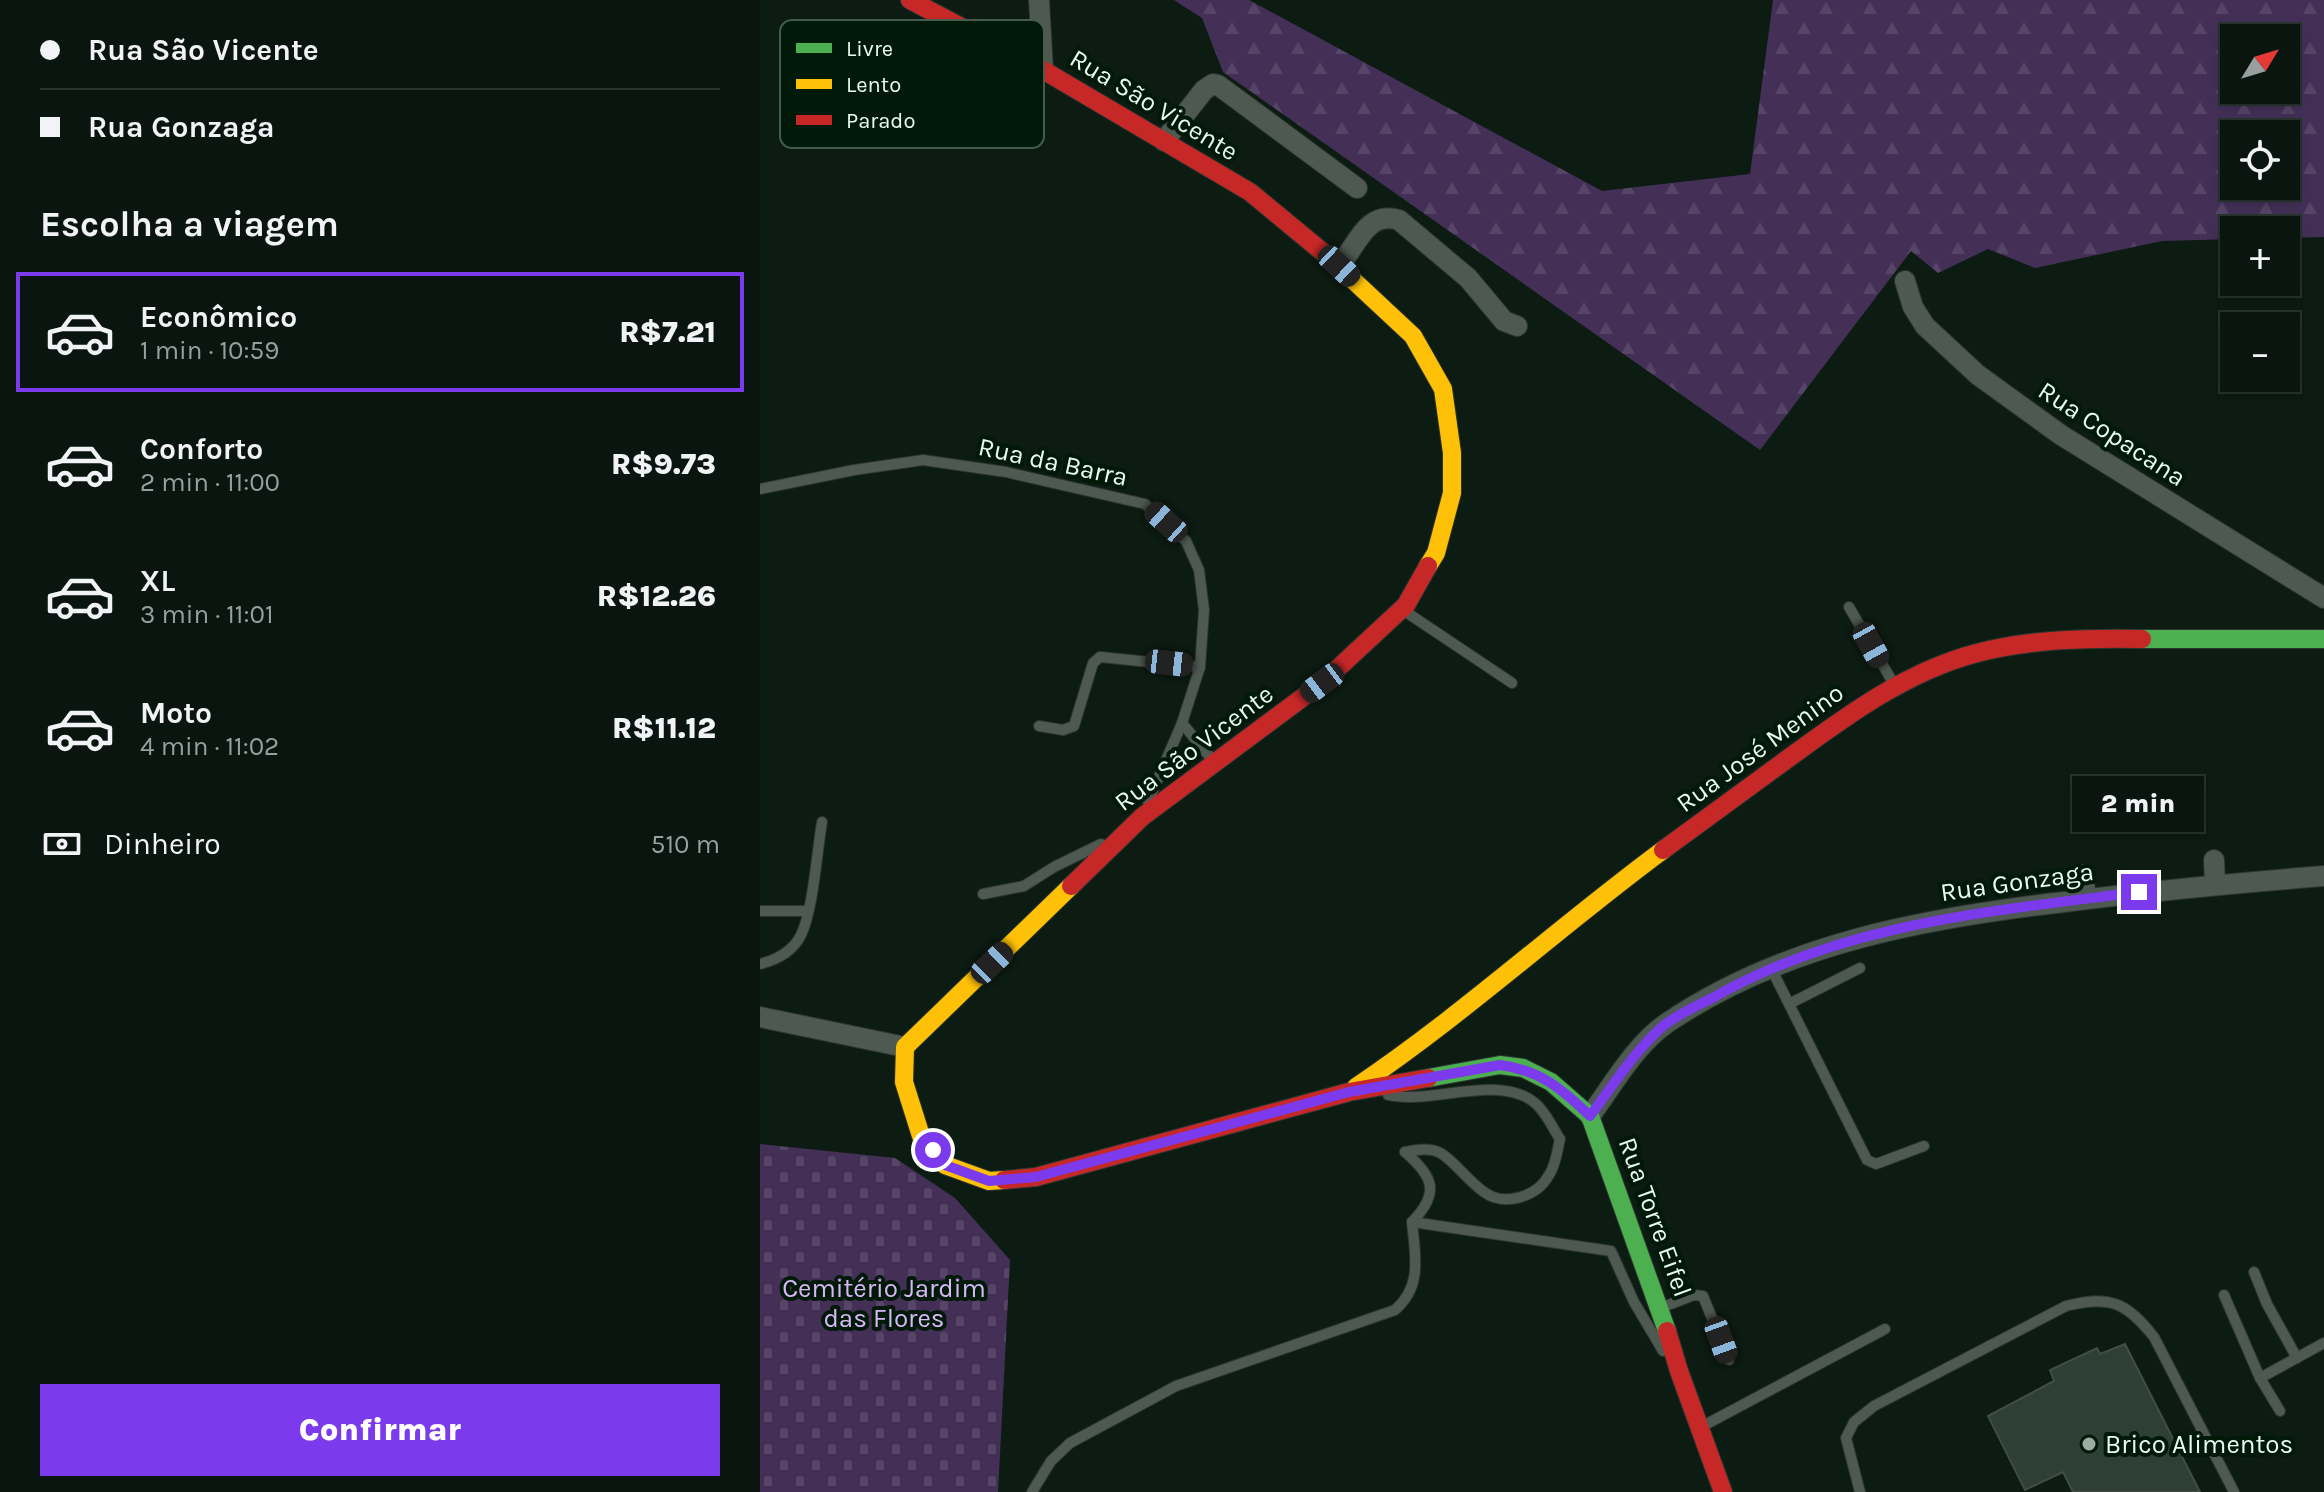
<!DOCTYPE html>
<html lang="pt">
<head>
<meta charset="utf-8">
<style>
  :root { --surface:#09150e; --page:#17221c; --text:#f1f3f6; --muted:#999f9e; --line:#29342e; --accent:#7c3aed }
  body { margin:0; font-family:Karla,sans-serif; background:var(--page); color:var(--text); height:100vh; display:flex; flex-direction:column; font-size:30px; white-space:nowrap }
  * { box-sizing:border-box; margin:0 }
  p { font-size:26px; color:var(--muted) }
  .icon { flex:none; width:44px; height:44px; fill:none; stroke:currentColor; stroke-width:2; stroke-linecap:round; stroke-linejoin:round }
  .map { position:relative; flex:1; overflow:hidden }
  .panel { display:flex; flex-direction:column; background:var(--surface); width:760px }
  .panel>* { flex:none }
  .guide { display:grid; align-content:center; height:176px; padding:0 40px; background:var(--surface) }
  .needle { width:52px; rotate:52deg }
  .controls { position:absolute; left:1460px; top:24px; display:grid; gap:16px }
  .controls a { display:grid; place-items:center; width:80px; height:80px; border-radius:0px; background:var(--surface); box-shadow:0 4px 12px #0003,0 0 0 2px var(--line); font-size:40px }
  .end { position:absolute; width:36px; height:36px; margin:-18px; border:10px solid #7c3aed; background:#fff; box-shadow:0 0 0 4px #fff }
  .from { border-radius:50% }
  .bubble { position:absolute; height:56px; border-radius:0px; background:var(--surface); box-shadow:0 4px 12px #0003,0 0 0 2px var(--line); font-size:26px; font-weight:800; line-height:56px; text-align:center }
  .car { position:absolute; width:24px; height:48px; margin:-24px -12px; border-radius:10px; box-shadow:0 0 6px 2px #0007; background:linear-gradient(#222 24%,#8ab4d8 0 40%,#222 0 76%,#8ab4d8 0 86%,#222 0) }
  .guide b { display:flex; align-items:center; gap:28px; height:76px; font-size:30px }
  .guide b+b { border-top:2px solid var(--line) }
  .guide i { width:20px; height:20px; background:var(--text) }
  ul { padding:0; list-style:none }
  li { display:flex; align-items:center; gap:24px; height:120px; margin:0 16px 12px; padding:0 24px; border:4px solid transparent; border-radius:0px }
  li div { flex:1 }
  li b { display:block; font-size:30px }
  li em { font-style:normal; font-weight:800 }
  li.selected { border-color:var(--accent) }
  li>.icon { width:72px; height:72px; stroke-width:1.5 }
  h2 { padding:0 40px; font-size:36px; line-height:96px }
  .pay { display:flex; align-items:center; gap:20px; height:88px; padding:0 40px; font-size:30px }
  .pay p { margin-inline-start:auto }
  .action { display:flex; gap:16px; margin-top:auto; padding:16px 40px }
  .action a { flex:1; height:92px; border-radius:0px; background:var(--accent); color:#fff; font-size:32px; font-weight:800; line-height:92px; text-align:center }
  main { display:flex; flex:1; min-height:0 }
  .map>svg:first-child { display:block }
  .forest { fill:url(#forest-firs); fill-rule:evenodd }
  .cemetery { fill:url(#cemetery-stones) }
  .building { fill:#2e3f35; stroke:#414e45; stroke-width:2 }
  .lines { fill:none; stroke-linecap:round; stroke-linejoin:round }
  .lane-casing { stroke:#2c352e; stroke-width:12 }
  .street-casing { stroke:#2c352e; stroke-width:22 }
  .fast-casing { stroke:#2c352e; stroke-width:20 }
  .slow-casing { stroke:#2c352e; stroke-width:20 }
  .jam-casing { stroke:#2c352e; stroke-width:20 }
  .lane { stroke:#4d5951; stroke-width:10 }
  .street { stroke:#4d5951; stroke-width:20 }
  .fast { stroke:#4caf50; stroke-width:18 }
  .slow { stroke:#ffc107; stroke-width:18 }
  .jam { stroke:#c62828; stroke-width:18 }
  .route { stroke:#7c3aed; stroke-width:10 }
  .poi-dot { fill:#9caca1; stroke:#001908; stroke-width:3 }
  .labels { text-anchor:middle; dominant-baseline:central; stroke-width:8; stroke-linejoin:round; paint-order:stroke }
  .street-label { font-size:26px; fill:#e9faee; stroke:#001908 }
  .park-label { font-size:26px; fill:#d7b8f5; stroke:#001908 }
  .poi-label { font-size:26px; fill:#e9faee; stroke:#001908; text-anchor:start }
  .key { fill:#001908; stroke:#465c4d; stroke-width:2 }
  .key-label { font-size:22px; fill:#e9faee }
</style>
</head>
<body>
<main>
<section class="panel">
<div class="guide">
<b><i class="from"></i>Rua São Vicente</b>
<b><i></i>Rua Gonzaga</b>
</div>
<h2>Escolha a viagem</h2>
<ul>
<li class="selected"><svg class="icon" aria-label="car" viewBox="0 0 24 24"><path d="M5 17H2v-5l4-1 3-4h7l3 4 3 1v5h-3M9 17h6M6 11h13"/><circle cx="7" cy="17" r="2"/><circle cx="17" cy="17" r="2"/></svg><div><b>Econômico</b><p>1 min · 10:59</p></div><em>R$7.21</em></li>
<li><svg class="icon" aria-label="car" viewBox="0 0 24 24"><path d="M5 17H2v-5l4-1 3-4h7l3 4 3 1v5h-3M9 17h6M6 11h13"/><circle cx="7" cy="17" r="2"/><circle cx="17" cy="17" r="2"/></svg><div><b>Conforto</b><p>2 min · 11:00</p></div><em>R$9.73</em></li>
<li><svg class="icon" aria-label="car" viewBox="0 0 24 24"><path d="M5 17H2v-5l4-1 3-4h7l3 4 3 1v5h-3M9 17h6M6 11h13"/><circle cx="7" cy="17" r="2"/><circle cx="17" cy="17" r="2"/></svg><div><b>XL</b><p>3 min · 11:01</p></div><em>R$12.26</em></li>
<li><svg class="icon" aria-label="car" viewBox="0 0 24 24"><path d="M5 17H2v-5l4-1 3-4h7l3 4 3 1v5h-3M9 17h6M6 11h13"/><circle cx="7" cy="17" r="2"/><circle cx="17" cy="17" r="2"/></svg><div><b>Moto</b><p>4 min · 11:02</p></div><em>R$11.12</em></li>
</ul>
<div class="pay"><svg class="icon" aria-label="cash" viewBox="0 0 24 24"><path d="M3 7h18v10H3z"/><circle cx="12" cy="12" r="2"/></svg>Dinheiro<p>510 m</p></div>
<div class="action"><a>Confirmar</a></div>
</section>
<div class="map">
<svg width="1564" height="1492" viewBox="0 0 1564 1492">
  <defs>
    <pattern id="forest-firs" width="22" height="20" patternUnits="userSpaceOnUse" patternTransform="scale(2)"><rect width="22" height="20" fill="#443057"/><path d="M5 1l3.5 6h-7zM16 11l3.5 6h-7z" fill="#564567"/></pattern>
    <pattern id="cemetery-stones" width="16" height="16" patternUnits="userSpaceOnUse" patternTransform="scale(2)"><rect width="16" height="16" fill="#443057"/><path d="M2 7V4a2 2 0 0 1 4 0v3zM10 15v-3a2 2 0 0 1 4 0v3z" fill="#564567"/></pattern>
  </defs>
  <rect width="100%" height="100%" fill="#0c1c12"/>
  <path class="forest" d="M 414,0 L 489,0 L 842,191 L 990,174 L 1013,0 L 1564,0 L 1564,237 L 1526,238 L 1526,230 L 1474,230 L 1474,239 L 1402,241 L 1275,268 L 1228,249 L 1178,273 L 1151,251 L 1000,450 L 463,72 L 442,18 ZM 1474,38 L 1526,38 L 1526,90 L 1474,90 ZM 1474,134 L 1526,134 L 1526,186 L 1474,186 Z"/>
  <path class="cemetery" d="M 0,1144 L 135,1158 L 195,1198 L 250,1260 L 238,1492 L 0,1492 Z"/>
  <path class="building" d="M 1365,1344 L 1440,1492 L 1313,1492 L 1303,1472 L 1265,1490 L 1228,1416 L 1294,1381 L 1290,1370 L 1337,1348 L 1340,1354 Z"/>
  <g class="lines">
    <defs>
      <g id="lane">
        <path d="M 0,489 L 94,470 L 163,460 L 246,472 L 385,504 L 426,541 L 439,570 L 444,610 L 440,667 L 422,723 L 388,802"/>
        <path d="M 1089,607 L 1135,686"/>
        <path d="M 643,610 L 752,683"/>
        <path d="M 422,723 L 454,762"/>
        <path d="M 279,726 L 303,730 L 314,726 L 333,663 L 340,657 L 440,667"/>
        <path d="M 223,894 L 264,886 L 294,867 L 341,844"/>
        <path d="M 0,911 L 47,911"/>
        <path d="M 0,964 C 16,960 33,951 41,935 C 53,911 57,851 62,822"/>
        <path d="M 1011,968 L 1107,1160 L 1116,1164 L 1164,1146"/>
        <path d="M 1029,1004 L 1100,968"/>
        <path d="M 628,1095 C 671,1105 740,1073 775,1103 C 786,1112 792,1127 800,1139 C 797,1151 796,1165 789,1175 C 777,1197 744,1207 724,1192 C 708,1181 697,1164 682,1154 C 671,1147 656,1150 645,1152"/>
        <path d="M 645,1152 C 674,1177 680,1193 652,1222"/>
        <path d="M 652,1222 L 851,1251 L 874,1302 L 903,1351"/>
        <path d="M 1494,1272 L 1507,1304 L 1537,1358"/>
        <path d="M 1464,1295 L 1500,1378 L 1520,1411"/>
        <path d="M 903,1307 L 934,1295 L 943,1296 L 969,1360"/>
        <path d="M 1500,1378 L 1564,1343"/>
        <path d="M 941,1427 L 1125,1329"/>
        <path d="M 272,1492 L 291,1461 L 310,1443 L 416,1386 L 635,1310 C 663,1286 655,1255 652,1222"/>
        <path d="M 1100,1492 L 1086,1438 L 1094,1422 L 1114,1406 L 1306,1306 C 1350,1295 1366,1302 1394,1337 L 1474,1492"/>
      </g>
      <g id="street">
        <path d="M 279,0 L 283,70"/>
        <path d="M 404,141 L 444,90 L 453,84 L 458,85 L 597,188"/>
        <path d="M 579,266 C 597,246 606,210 639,220 L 708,278 L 744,321 L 757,326"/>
        <path d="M 1145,281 L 1153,307 L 1165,326 L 1218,375 L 1301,435 L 1564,598"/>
        <path d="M 1454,860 L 1455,885"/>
        <path d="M 1323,875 L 1326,899"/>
        <path d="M 0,1017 L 145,1047"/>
        <path d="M 830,1116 C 853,1085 875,1045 907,1023 C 1025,943 1166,918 1304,902 C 1391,891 1477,883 1564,876"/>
      </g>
      <g id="fast">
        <path d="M 1382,639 L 1564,639"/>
        <path d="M 668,1078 L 740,1065 L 763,1068 L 791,1082 L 830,1116 L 907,1331"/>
      </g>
      <g id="slow">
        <path d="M 565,254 L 653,336 L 683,389 L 692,453 L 692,493 L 676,553 L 668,566"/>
        <path d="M 596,1087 C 703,1015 799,927 903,850"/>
        <path d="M 244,1180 L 229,1181 L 185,1165 L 161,1136 L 144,1082 L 145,1047 L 311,886"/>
      </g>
      <g id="jam">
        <path d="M 150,0 L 283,70 L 490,192 L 565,254"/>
        <path d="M 903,850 C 943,821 982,792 1022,763 C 1082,719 1144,672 1217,653 C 1271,639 1327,638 1382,639"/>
        <path d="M 311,886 L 382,817 L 562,683 L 646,605 L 668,566"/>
        <path d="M 244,1180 L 276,1177 L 589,1092 L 668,1078"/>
        <path d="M 907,1331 L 919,1371 L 963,1492"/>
      </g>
    </defs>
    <use href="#lane" class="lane-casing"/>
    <use href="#street" class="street-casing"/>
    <use href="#fast" class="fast-casing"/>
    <use href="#slow" class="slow-casing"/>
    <use href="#jam" class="jam-casing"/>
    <use href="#lane" class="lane"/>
    <use href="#street" class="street"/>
    <use href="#fast" class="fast"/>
    <use href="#slow" class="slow"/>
    <use href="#jam" class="jam"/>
  </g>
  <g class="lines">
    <path class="route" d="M 173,1150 L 185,1165 L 229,1181 L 276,1177 L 589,1092 L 740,1065 C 780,1070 802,1089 830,1116 C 853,1085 874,1052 903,1026 C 918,1014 939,1005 956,996 C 1085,923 1234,911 1379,892"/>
  </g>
  <circle class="poi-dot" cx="1329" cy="1444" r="8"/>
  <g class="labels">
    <g class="street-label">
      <text transform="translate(394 105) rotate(31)">Rua São Vicente</text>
      <text transform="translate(1352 434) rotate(33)">Rua Copacana</text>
      <text transform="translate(293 462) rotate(12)">Rua da Barra</text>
      <text transform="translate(434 748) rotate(-37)">Rua São Vicente</text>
      <text transform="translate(1000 748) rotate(-36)">Rua José Menino</text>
      <text transform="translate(1257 882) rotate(-8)">Rua Gonzaga</text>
      <text transform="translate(895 1217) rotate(70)">Rua Torre Eifel</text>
    </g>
    <g class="park-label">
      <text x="124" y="1288">Cemitério Jardim<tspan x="124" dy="30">das Flores</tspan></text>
    </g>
    <g class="poi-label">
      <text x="1345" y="1444">Brico Alimentos</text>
    </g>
  </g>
  <rect x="20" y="20" width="264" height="128" rx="12" class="key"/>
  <rect x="36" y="43" width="36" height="10" fill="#4caf50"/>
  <rect x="36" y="79" width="36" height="10" fill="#ffc107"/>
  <rect x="36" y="115" width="36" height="10" fill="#c62828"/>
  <g class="key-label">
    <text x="86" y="56">Livre</text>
    <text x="86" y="92">Lento</text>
    <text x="86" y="128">Parado</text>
  </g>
</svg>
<div class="controls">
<a><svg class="needle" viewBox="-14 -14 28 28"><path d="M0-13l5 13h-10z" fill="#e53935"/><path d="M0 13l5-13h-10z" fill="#999f9e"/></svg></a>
<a><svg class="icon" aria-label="locate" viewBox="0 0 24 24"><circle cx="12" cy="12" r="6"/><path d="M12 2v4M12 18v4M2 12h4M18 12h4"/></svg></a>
<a>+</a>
<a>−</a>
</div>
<i class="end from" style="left:173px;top:1150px"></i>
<i class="end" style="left:1379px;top:892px"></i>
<div class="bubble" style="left:1312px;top:776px;width:132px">2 min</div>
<i class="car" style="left:579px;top:266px;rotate:133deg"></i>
<i class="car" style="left:406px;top:522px;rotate:312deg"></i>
<i class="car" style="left:1111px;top:645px;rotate:151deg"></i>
<i class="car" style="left:409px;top:663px;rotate:96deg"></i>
<i class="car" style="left:562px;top:683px;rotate:233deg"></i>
<i class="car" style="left:232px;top:963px;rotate:46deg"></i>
<i class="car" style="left:961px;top:1340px;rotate:160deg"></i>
</div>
</main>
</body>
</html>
